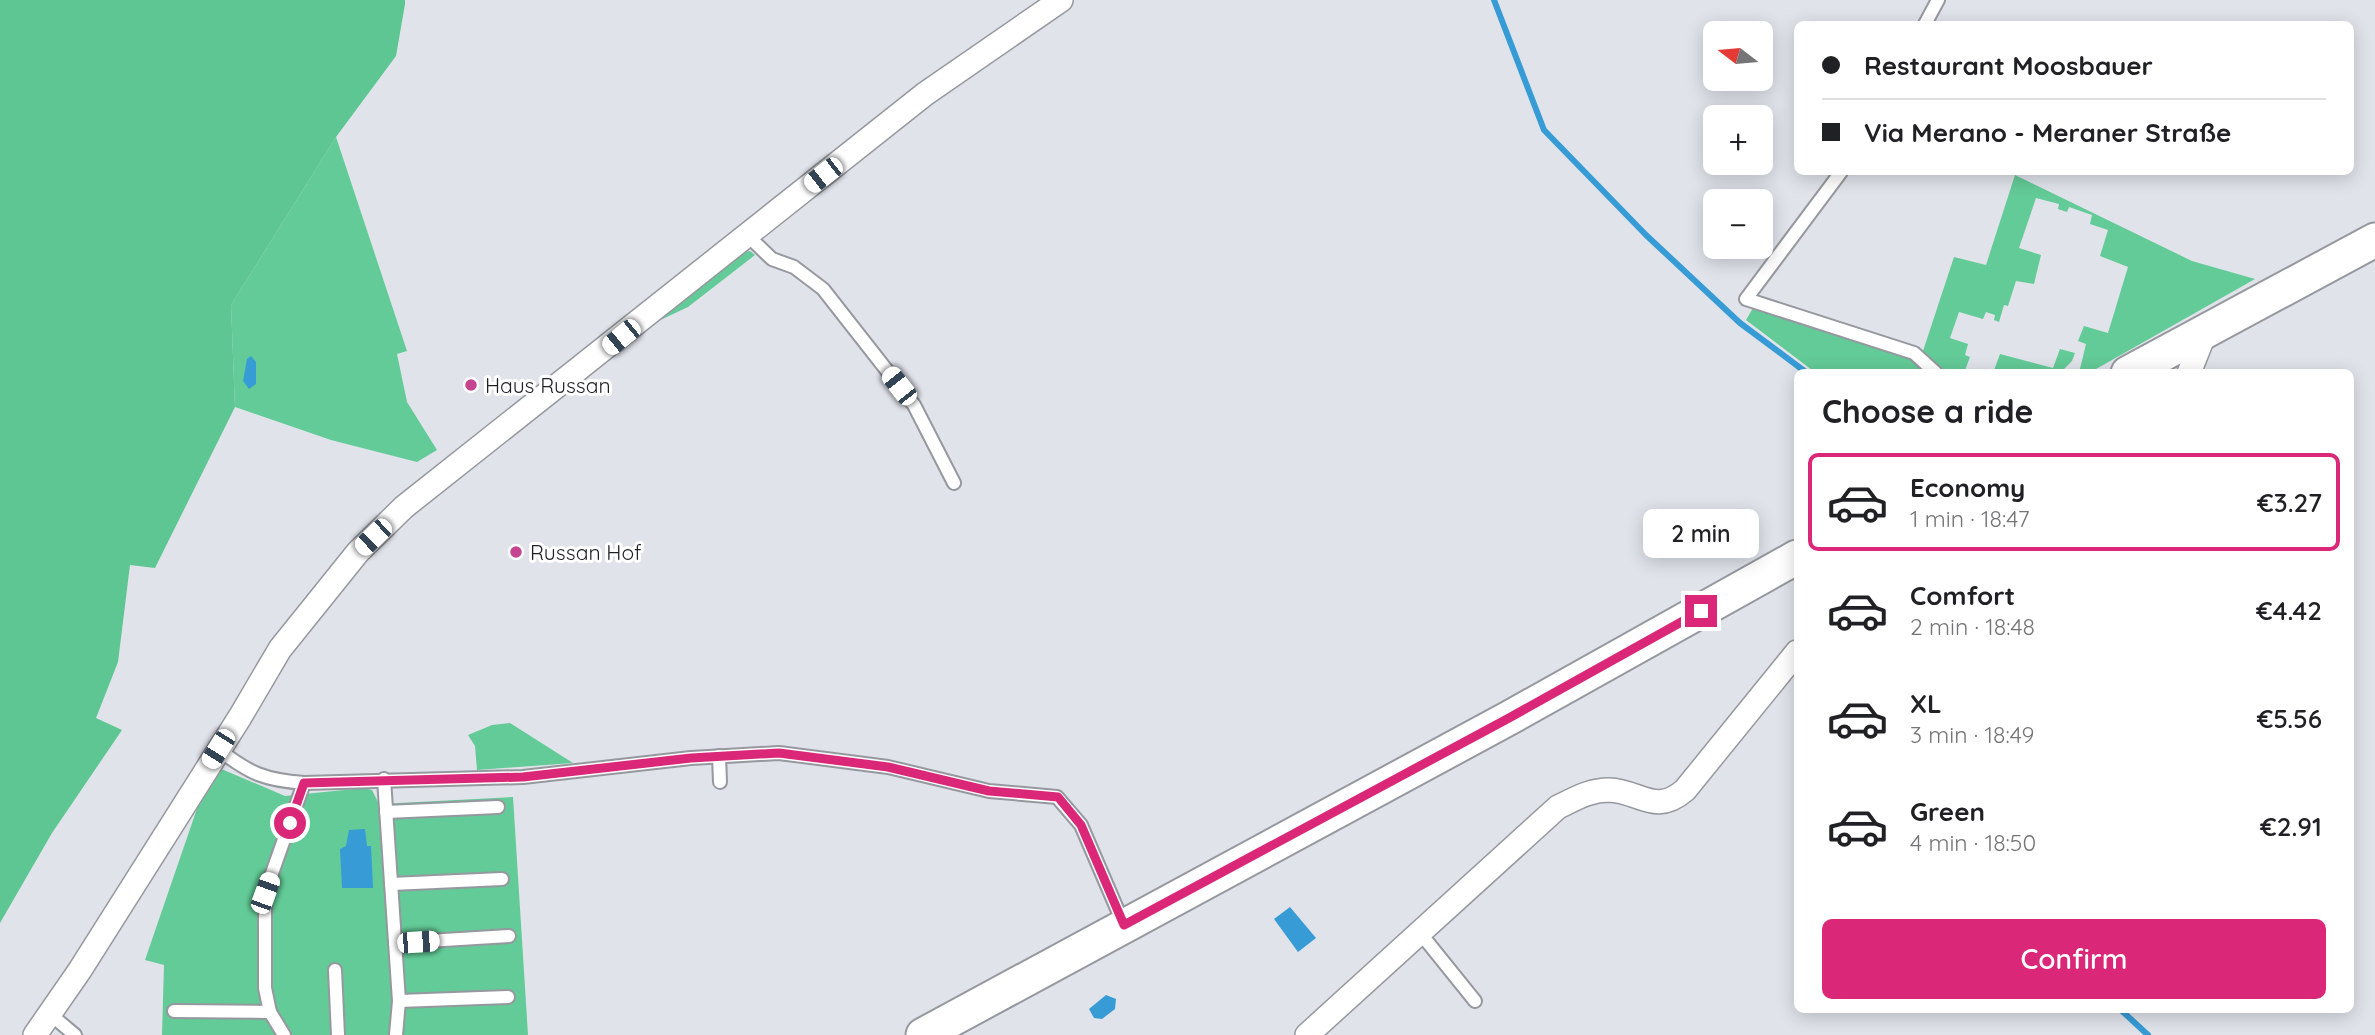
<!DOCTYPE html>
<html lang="en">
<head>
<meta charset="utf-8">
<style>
  :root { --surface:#fff; --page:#f6f6f6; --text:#202124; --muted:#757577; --line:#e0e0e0; --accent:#db2777 }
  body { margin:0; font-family:Quicksand,sans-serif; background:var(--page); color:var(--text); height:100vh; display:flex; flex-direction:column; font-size:26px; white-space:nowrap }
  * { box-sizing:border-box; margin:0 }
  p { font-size:23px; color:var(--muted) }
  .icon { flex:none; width:38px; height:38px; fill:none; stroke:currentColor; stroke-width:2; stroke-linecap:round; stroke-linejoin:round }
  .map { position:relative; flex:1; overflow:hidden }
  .panel { position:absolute; left:1794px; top:369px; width:560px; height:644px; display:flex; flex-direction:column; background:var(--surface); border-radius:10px; box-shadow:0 4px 18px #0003 }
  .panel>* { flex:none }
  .banner { position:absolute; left:1794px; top:21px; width:560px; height:154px; border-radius:10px; box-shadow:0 4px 18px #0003; display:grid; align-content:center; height:154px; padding:0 28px; background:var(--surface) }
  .needle { width:46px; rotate:286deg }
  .fabs { position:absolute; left:1703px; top:21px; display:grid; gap:14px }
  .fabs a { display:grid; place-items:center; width:70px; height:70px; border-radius:10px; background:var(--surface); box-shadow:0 4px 18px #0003; font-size:35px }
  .end { position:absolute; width:32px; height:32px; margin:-16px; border:9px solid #db2777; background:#fff; box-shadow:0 0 0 4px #fff }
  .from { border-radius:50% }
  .bubble { position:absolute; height:49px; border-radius:10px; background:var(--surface); box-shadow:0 4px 18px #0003; font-size:23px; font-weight:600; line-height:49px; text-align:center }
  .car { position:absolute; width:21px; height:42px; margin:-21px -10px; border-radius:9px; box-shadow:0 0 5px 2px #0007; background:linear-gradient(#fff 24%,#345 0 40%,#fff 0 76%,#345 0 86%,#fff 0) }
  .banner b { display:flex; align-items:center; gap:24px; height:66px; font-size:26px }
  .banner b+b { border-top:2px solid var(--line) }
  .banner i { width:18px; height:18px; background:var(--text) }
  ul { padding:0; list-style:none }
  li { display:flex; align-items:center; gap:21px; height:98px; margin:0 14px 10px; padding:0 14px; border:4px solid transparent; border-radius:10px }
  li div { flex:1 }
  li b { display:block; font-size:26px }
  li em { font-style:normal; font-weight:600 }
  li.on { border-color:var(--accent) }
  li>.icon { width:63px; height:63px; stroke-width:1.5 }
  h2 { padding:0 28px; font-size:32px; line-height:84px }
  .primary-button { display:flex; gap:14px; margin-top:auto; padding:14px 28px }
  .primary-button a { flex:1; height:80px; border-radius:10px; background:var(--accent); color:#fff; font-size:28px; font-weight:600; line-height:80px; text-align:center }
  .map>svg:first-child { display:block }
  .green { fill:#63cb97 }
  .forest { fill:#5dc692 }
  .water { fill:#379cd5 }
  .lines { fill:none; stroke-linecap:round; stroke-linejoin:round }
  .stream { stroke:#379cd5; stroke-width:6 }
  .service-casing { stroke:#96989f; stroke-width:16 }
  .minor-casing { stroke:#96989f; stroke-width:26 }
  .secondary-casing { stroke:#96989f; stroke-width:37 }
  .service { stroke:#fff; stroke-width:12 }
  .minor { stroke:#fff; stroke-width:23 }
  .secondary { stroke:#fff; stroke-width:33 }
  .route { stroke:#db2777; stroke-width:9 }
  .poi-dot { fill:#c54590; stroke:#fff; stroke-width:2.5 }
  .labels { text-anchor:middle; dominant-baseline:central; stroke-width:6; stroke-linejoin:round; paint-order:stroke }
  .poi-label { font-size:21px; fill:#1f2023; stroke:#fff; text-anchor:start }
</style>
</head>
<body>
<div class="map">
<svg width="2375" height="1035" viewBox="0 0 2375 1035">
  <rect width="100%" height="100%" fill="#e0e3ea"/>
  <g class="green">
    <path d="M 336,137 L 407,351 L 397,354 L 407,402 L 437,450 L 417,462 L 331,440 L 235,407 L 231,305 Z"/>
    <path d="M 2015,175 L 2192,261 L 2255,279 L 2089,373 L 2079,373 L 2086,344 L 2078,341 L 2084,326 L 2108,333 L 2128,267 L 2100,256 L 2108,230 L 2090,224 L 2092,215 L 2069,207 L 2067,212 L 2058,209 L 2059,204 L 2036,198 L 2019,248 L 2041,255 L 2034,284 L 2016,281 L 2008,306 L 2004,305 L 1999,322 L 1994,320 L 1995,315 L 1986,312 L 1983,319 L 1959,312 L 1950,338 L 1968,344 L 1965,355 L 1970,357 L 1964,373 L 1947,373 L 1922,354 L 1954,257 L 1986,265 Z"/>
    <path d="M 750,251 L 755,255 L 688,307 L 641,329 L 743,252 Z"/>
    <path d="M 1753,308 C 1791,319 1905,345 1927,373 L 1816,373 L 1746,320 Z"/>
    <path d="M 2060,349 L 2075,353 L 2072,361 L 2060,373 L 1993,373 L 2000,354 L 2053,368 Z"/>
    <path d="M 510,723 L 573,763 L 477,770 L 475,746 L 468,735 L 492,725 Z"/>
    <path d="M 212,765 L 285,796 L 364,788 L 372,790 L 379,804 L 513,797 L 528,1035 L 162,1035 L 164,965 L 145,960 Z"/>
  </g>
  <path class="forest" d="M 0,0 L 405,0 L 405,4 L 396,56 L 336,137 L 231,305 L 235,407 L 155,568 L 130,565 L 118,662 L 96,718 L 122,730 L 52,833 L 0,923 Z"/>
  <g class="water">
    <path d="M 251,356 L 256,362 L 256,384 L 249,389 L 243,381 L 247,359 Z"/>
    <path d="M 365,829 L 367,846 L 371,846 L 373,888 L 342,888 L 340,849 L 346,846 L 349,830 Z"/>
    <path d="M 1290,907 L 1316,938 L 1298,952 L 1274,919 Z"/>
    <path d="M 1106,995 L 1116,999 L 1115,1009 L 1102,1019 L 1094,1018 L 1089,1009 Z"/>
  </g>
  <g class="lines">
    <g class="stream">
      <path d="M 1494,0 L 1544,130 L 1646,235 L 1740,323 L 1807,373"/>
      <path d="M 2121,1010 L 2148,1035"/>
    </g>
    <defs>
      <g id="service">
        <path d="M 1925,24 L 1938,0"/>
        <path d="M 1841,172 L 1746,299 L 1914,353 L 1936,373"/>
        <path d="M 747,235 L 772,259 L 794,267 L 823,289 L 914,405 L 954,483"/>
        <path d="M 218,749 C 250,774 265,780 304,783 L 523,777 L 691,758 L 779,753 L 888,767 L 989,791 L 1057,797 L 1081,825 L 1124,925"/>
        <path d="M 719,756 L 720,782"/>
        <path d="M 384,779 L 399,1001 L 396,1035"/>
        <path d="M 386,812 L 498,807"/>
        <path d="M 391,884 L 502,879"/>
        <path d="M 1421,934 L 1475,1001"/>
        <path d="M 395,943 L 509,936"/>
        <path d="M 335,970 L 338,1035"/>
        <path d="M 399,1001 L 508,997"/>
        <path d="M 174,1011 L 270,1012"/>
        <path d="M 50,1014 L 75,1035"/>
        <path d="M 284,1035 L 270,1012 L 265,988 L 265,893 L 304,783"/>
      </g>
      <g id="minor">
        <path d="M 2189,373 L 2206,330"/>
        <path d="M 35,1035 L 80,970 L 240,717 L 280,649 L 358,552 L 404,507 L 925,94 L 1061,0"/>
        <path d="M 1307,1035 L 1558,807 C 1575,799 1589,790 1609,790 C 1640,791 1655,816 1685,790 L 1797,652"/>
      </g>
      <g id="secondary">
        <path d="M 2128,373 L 2375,240"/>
        <path d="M 923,1035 L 1509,718 L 1797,557"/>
      </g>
    </defs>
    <use href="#service" class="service-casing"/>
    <use href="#minor" class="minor-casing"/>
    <use href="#secondary" class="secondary-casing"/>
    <use href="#service" class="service"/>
    <use href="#minor" class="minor"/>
    <use href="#secondary" class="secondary"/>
  </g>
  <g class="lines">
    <path class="route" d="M 290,823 L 304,783 L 523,777 L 691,758 L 779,753 L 888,767 L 989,791 L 1058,797 L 1081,825 L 1124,925 L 1509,718 L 1701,611"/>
  </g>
  <g class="poi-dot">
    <circle cx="471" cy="385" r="7"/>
    <circle cx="516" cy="552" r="7"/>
  </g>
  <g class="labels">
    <g class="poi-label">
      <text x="485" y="385">Haus Russan</text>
      <text x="530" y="552">Russan Hof</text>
    </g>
  </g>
</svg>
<div class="fabs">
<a><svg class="needle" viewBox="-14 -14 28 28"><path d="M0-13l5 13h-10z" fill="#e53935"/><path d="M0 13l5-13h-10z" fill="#757577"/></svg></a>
<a>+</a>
<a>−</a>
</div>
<i class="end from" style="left:290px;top:823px"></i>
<i class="end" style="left:1701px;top:611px"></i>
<div class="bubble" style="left:1643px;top:509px;width:116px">2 min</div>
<i class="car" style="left:823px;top:175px;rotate:232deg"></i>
<i class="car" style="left:621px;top:337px;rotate:231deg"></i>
<i class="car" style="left:899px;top:386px;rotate:322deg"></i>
<i class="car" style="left:373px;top:537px;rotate:226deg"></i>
<i class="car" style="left:218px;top:749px;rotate:212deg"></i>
<i class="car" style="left:265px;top:893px;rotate:20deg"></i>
<i class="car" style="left:418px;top:942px;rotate:86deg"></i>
<div class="banner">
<b><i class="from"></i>Restaurant Moosbauer</b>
<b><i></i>Via Merano - Meraner Straße</b>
</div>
<section class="panel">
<h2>Choose a ride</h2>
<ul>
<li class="on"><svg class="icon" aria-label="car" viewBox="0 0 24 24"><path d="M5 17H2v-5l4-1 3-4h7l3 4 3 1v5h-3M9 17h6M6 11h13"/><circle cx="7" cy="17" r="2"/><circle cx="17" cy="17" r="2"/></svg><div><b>Economy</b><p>1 min · 18:47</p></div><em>€3.27</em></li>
<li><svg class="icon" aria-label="car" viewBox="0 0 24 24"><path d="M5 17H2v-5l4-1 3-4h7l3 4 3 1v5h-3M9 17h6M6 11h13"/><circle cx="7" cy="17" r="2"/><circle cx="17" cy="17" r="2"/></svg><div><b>Comfort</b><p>2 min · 18:48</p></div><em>€4.42</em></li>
<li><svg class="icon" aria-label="car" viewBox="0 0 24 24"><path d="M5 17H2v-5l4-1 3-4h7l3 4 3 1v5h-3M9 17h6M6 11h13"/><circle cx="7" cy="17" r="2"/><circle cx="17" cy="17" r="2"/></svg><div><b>XL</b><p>3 min · 18:49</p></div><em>€5.56</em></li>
<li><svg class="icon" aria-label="car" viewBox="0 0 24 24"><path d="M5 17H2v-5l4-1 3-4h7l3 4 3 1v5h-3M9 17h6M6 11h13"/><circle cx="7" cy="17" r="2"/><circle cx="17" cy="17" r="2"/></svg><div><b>Green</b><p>4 min · 18:50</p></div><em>€2.91</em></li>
</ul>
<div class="primary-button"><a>Confirm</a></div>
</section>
</div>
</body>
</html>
